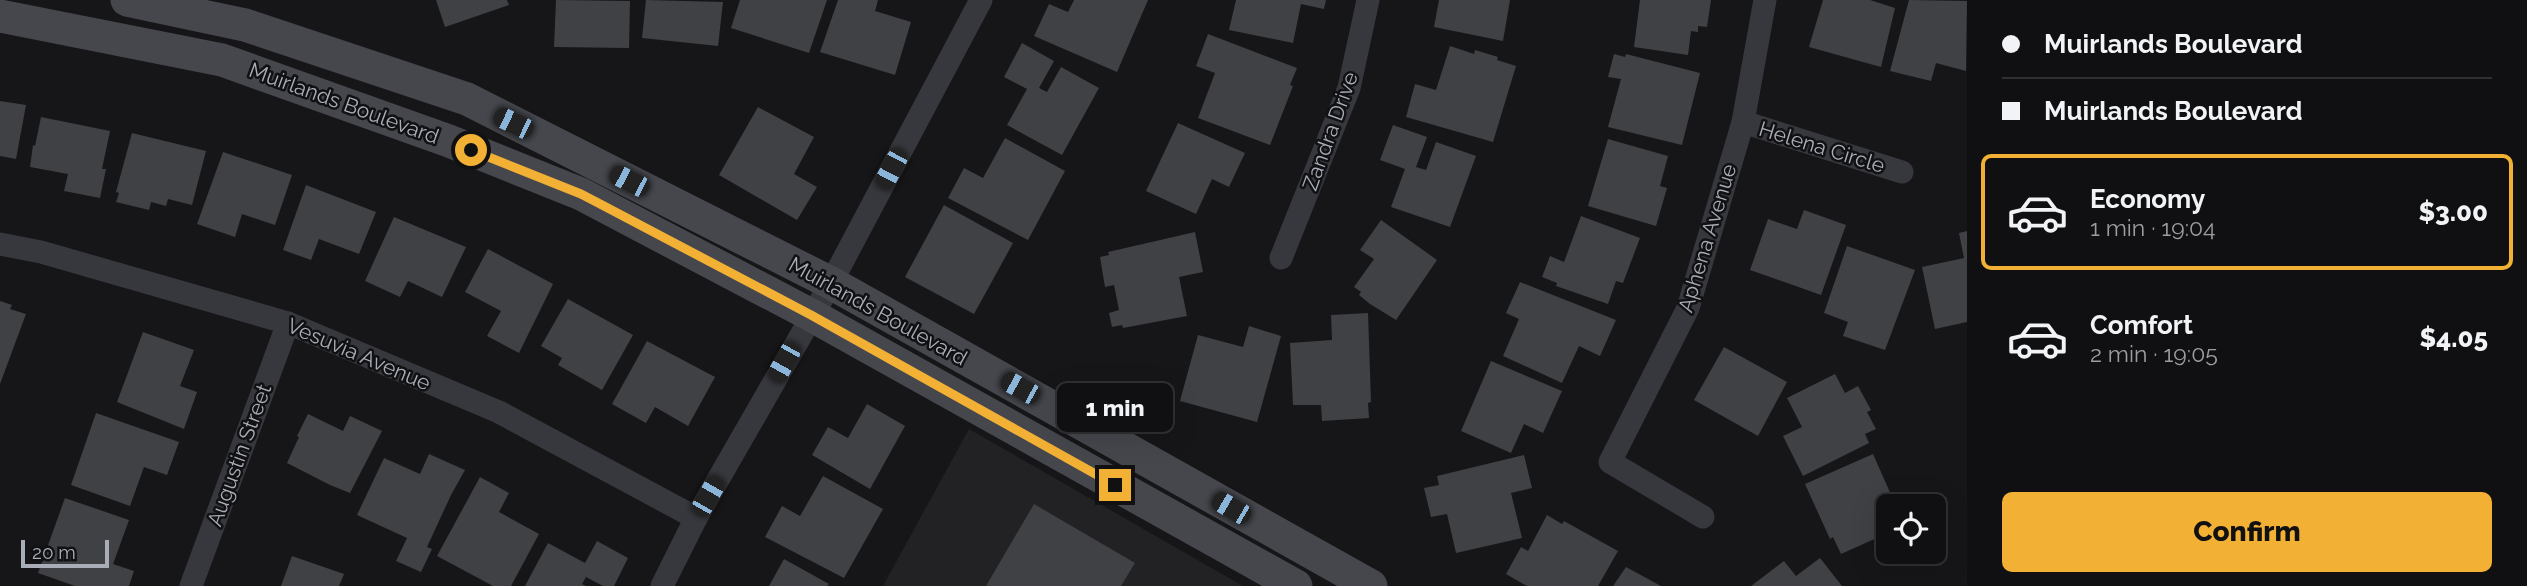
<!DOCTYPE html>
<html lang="en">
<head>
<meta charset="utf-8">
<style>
  :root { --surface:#101012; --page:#19191b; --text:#f1f3f6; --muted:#9c9d9f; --line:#303032; --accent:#f2b134 }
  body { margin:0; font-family:Raleway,sans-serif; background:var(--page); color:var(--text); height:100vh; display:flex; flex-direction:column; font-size:26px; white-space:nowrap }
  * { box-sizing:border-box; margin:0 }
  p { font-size:23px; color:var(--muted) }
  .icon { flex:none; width:38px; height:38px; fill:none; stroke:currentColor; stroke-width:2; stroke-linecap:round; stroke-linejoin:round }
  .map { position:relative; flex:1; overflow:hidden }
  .details { display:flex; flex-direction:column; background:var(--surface); width:560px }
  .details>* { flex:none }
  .guide { display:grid; align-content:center; height:154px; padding:0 35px; background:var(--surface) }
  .controls { position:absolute; left:1876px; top:494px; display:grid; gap:14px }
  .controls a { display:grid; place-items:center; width:70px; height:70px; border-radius:10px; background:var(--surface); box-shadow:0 7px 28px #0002,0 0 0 2px var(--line); font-size:35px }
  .scale { position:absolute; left:21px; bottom:18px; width:88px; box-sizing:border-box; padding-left:7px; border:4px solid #a8adb8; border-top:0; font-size:19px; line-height:24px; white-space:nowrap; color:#a8adb8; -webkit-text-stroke:5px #111113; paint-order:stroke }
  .end { position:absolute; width:32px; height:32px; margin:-16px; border:9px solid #f2b134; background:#111; box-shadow:0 0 0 4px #111 }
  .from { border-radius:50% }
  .bubble { position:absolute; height:49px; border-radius:10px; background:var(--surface); box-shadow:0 7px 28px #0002,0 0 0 2px var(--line); font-size:23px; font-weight:800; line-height:49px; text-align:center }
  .car { position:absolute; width:21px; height:42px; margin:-21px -10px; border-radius:9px; box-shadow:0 0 5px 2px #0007; background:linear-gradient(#222 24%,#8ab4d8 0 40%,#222 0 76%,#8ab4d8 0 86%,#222 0) }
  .guide b { display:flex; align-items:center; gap:24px; height:66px; font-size:26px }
  .guide b+b { border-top:2px solid var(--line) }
  .guide i { width:18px; height:18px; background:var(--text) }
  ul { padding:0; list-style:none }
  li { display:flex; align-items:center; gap:21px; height:116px; margin:0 14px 10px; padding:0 21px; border:4px solid transparent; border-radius:10px }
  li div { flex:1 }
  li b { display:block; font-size:26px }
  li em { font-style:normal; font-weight:800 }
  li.on { border-color:var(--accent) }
  li>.icon { width:63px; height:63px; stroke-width:1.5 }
  .button { display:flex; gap:14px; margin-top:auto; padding:14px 35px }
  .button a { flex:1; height:80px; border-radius:10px; background:var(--accent); color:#111; font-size:28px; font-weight:800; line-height:80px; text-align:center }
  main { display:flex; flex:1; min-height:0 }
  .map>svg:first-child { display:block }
  .built { fill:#222225 }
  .building { fill:#404145 }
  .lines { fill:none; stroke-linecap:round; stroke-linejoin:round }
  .minor { stroke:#37383d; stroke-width:23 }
  .secondary { stroke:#45474d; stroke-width:33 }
  .route { stroke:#f2b134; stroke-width:9 }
  .labels { text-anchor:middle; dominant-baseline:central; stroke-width:5; stroke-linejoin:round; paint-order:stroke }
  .street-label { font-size:21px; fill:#a8adb8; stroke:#111113 }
</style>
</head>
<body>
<main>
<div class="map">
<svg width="1967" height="586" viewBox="0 0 1967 586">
  <rect width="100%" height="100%" fill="#161618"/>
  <path class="built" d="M 969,429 L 1243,586 L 883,586 Z"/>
  <g class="building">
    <path d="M 436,0 L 507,0 L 509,5 L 445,27 Z"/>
    <path d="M 556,0 L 630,1 L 629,48 L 554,47 Z"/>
    <path d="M 646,0 L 723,2 L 718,46 L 642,38 Z"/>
    <path d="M 740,0 L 827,0 L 809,53 L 731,28 Z"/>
    <path d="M 838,0 L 878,0 L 875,11 L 911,22 L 895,75 L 820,52 Z"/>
    <path d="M 1074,0 L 1148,0 L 1117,72 L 1034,36 L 1049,4 L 1068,12 Z"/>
    <path d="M 1236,0 L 1326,0 L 1324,9 L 1301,4 L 1293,43 L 1229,30 Z"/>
    <path d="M 1439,0 L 1510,0 L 1503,41 L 1434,27 Z"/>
    <path d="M 1640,0 L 1711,0 L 1707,27 L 1698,26 L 1698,32 L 1691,31 L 1688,55 L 1634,47 Z"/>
    <path d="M 1823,0 L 1870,0 L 1895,8 L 1881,67 L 1809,47 Z"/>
    <path d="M 1909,0 L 1967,1 L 1966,71 L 1936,63 L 1931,81 L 1890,71 Z"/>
    <path d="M 1208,34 L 1297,68 L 1290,85 L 1293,86 L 1270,145 L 1198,118 L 1215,73 L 1196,66 Z"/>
    <path d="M 1022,43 L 1054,61 L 1039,88 L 1047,92 L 1061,67 L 1099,88 L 1062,155 L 1007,125 L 1027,89 L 1004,77 Z"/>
    <path d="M 1450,46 L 1474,54 L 1475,50 L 1498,57 L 1497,60 L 1516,66 L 1493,142 L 1406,117 L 1415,84 L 1436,90 Z"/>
    <path d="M 1614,54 L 1625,57 L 1626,54 L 1700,73 L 1682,145 L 1608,127 L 1621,79 L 1608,77 Z"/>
    <path d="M 0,101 L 26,105 L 16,159 L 0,156 Z"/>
    <path d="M 758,107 L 814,137 L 794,174 L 817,187 L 797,220 L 719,175 Z"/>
    <path d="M 41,117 L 110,131 L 102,169 L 106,169 L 100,198 L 64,191 L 68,174 L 30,167 L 33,145 L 35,146 Z"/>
    <path d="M 1178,123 L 1245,153 L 1229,187 L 1212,179 L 1196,214 L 1146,191 Z"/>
    <path d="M 1393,125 L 1427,137 L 1416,167 L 1426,170 L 1436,142 L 1476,156 L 1450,227 L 1391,207 L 1405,169 L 1380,160 Z"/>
    <path d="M 132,133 L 206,151 L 192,205 L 168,199 L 166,206 L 151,202 L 149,210 L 116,202 L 119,193 L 116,192 Z"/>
    <path d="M 1005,138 L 1065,171 L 1028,240 L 948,198 L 964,168 L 983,178 Z"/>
    <path d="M 1608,139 L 1668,156 L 1660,186 L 1667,188 L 1656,226 L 1588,206 Z"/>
    <path d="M 223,152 L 292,175 L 275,225 L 242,214 L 235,237 L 197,224 Z"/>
    <path d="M 306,185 L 376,212 L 359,254 L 319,239 L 311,260 L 283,250 Z"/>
    <path d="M 944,205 L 1013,243 L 974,314 L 905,277 Z"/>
    <path d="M 1804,210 L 1846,225 L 1821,295 L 1750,270 L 1768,219 L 1797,229 Z"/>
    <path d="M 1581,216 L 1640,238 L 1623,283 L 1616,281 L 1608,304 L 1556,286 L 1557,283 L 1542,277 L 1550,256 L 1564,262 Z"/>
    <path d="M 394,217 L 466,247 L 442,297 L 408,281 L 400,297 L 365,281 Z"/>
    <path d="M 1381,220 L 1437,260 L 1396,320 L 1370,304 L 1359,295 L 1361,292 L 1354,287 L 1374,259 L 1360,250 Z"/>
    <path d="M 1967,231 L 1967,322 L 1935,329 L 1922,267 L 1964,258 L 1959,233 Z"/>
    <path d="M 1195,232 L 1203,272 L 1179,277 L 1187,316 L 1123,328 L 1122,325 L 1112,327 L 1109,313 L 1119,310 L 1114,285 L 1105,287 L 1100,257 L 1109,255 L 1108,252 Z"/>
    <path d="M 1847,246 L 1915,270 L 1885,350 L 1843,336 L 1848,322 L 1824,313 Z"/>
    <path d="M 488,249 L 553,284 L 519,353 L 487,336 L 501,311 L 465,292 Z"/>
    <path d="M 1520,282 L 1616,320 L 1600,356 L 1579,346 L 1562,383 L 1503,356 L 1519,319 L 1506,313 Z"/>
    <path d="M 568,299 L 633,335 L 602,390 L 558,365 L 562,358 L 541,346 Z"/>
    <path d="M 0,301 L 12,305 L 10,309 L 26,314 L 0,384 Z"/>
    <path d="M 1368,313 L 1371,402 L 1368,403 L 1369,418 L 1322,421 L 1321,405 L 1293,405 L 1290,343 L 1332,340 L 1331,315 Z"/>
    <path d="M 1249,326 L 1281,336 L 1257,422 L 1180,401 L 1198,335 L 1243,347 Z"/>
    <path d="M 143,332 L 194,350 L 180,386 L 197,392 L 184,429 L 117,402 Z"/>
    <path d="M 647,341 L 715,377 L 688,426 L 655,407 L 646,423 L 612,404 Z"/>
    <path d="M 1724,347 L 1787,382 L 1758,436 L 1694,400 Z"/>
    <path d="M 1491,361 L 1562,391 L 1543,433 L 1524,424 L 1511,453 L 1461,431 Z"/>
    <path d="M 1835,374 L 1845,393 L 1858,386 L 1871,410 L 1867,412 L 1876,429 L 1865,434 L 1869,443 L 1803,476 L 1783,436 L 1802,427 L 1787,398 Z"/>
    <path d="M 867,404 L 905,426 L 870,489 L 812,455 L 828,427 L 848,438 Z"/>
    <path d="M 96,413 L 179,442 L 167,475 L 144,467 L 130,506 L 71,485 Z"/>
    <path d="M 308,414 L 343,431 L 350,416 L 382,431 L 350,493 L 330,485 L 287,463 L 299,437 L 297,436 Z"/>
    <path d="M 429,454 L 465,470 L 451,495 L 427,547 L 432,549 L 421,572 L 396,561 L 407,538 L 357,515 L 384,458 L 420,474 Z"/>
    <path d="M 1873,454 L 1896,506 L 1888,506 L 1888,533 L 1841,554 L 1833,537 L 1830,539 L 1805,484 Z"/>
    <path d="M 1524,455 L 1532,488 L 1511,493 L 1522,538 L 1456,553 L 1447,514 L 1431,517 L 1424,488 L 1439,485 L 1437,476 Z"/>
    <path d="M 823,476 L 883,509 L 844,578 L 765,537 L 782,506 L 800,516 Z"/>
    <path d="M 480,477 L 509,493 L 499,512 L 539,534 L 511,586 L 493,586 L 437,556 Z"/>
    <path d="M 65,498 L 129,520 L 113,564 L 134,571 L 129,586 L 75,586 L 38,573 Z"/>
    <path d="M 1034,504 L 1135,563 L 1121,586 L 986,586 Z"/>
    <path d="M 1547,515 L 1562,524 L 1564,521 L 1618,551 L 1598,586 L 1527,586 L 1506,574 L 1521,547 L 1528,551 Z"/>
    <path d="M 597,541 L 628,558 L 614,586 L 603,586 L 586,577 L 582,584 L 586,586 L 525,586 L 548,543 L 585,563 Z"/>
    <path d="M 292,556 L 344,574 L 339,586 L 281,586 Z"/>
    <path d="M 1820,558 L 1842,586 L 1751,586 L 1784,561 L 1796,576 Z"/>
    <path d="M 784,559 L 829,584 L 827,586 L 769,586 Z"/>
    <path d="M 1626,567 L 1661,586 L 1613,586 Z"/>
  </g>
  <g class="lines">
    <g class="minor">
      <path d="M 1743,122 L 1902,172"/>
      <path d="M 0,244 L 41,252 L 288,323 L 499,412 L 696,518"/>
      <path d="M 1281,258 L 1349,88 L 1368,0"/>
      <path d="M 1703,517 L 1610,462 L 1688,308 L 1743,122 L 1765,0"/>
      <path d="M 191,586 L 288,323"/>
      <path d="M 662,586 L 696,518 L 831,283 L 981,0"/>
    </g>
    <g class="secondary">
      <path d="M 127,0 L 245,25 L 467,99 L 831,283 L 1371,586"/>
      <path d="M 0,16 L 222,60 L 449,141 L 581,194 L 811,315 L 1296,586"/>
    </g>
  </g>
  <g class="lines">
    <path class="route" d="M 471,150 L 581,194 L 604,206 L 811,315 L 1115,485"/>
  </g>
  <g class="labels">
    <g class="street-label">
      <text transform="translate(344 103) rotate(20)">Muirlands Boulevard</text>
      <text transform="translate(1330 131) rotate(-70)">Zandra Drive</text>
      <text transform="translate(1822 147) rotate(17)">Helena Circle</text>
      <text transform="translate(1707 238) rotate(-73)">Aphena Avenue</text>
      <text transform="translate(878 311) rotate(29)">Muirlands Boulevard</text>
      <text transform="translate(359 354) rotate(23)">Vesuvia Avenue</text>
      <text transform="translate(239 455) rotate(-70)">Augustin Street</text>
    </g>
  </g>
</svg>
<div class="controls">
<a><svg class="icon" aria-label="locate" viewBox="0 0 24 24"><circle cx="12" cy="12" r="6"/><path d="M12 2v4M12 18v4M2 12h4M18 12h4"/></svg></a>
</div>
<div class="scale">20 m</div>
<i class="end from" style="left:471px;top:150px"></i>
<i class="end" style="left:1115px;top:485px"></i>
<div class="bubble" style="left:1057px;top:383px;width:116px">1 min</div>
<i class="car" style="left:513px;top:123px;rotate:296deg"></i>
<i class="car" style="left:891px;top:169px;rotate:208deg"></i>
<i class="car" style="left:629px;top:181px;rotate:297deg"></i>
<i class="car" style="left:784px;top:362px;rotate:209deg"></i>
<i class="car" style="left:1020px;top:388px;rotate:299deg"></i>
<i class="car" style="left:708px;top:496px;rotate:30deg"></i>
<i class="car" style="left:1231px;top:508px;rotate:300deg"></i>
</div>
<section class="details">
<div class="guide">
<b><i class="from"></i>Muirlands Boulevard</b>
<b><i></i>Muirlands Boulevard</b>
</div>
<ul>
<li class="on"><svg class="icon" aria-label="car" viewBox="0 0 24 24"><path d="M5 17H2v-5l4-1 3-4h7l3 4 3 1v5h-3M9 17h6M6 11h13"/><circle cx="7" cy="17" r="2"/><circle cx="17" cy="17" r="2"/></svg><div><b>Economy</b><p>1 min · 19:04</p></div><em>$3.00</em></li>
<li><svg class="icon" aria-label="car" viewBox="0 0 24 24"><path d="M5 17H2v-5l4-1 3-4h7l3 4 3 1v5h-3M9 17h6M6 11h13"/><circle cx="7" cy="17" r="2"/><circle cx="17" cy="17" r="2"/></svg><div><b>Comfort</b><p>2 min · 19:05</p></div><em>$4.05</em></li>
</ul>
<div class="button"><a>Confirm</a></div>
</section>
</main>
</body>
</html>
